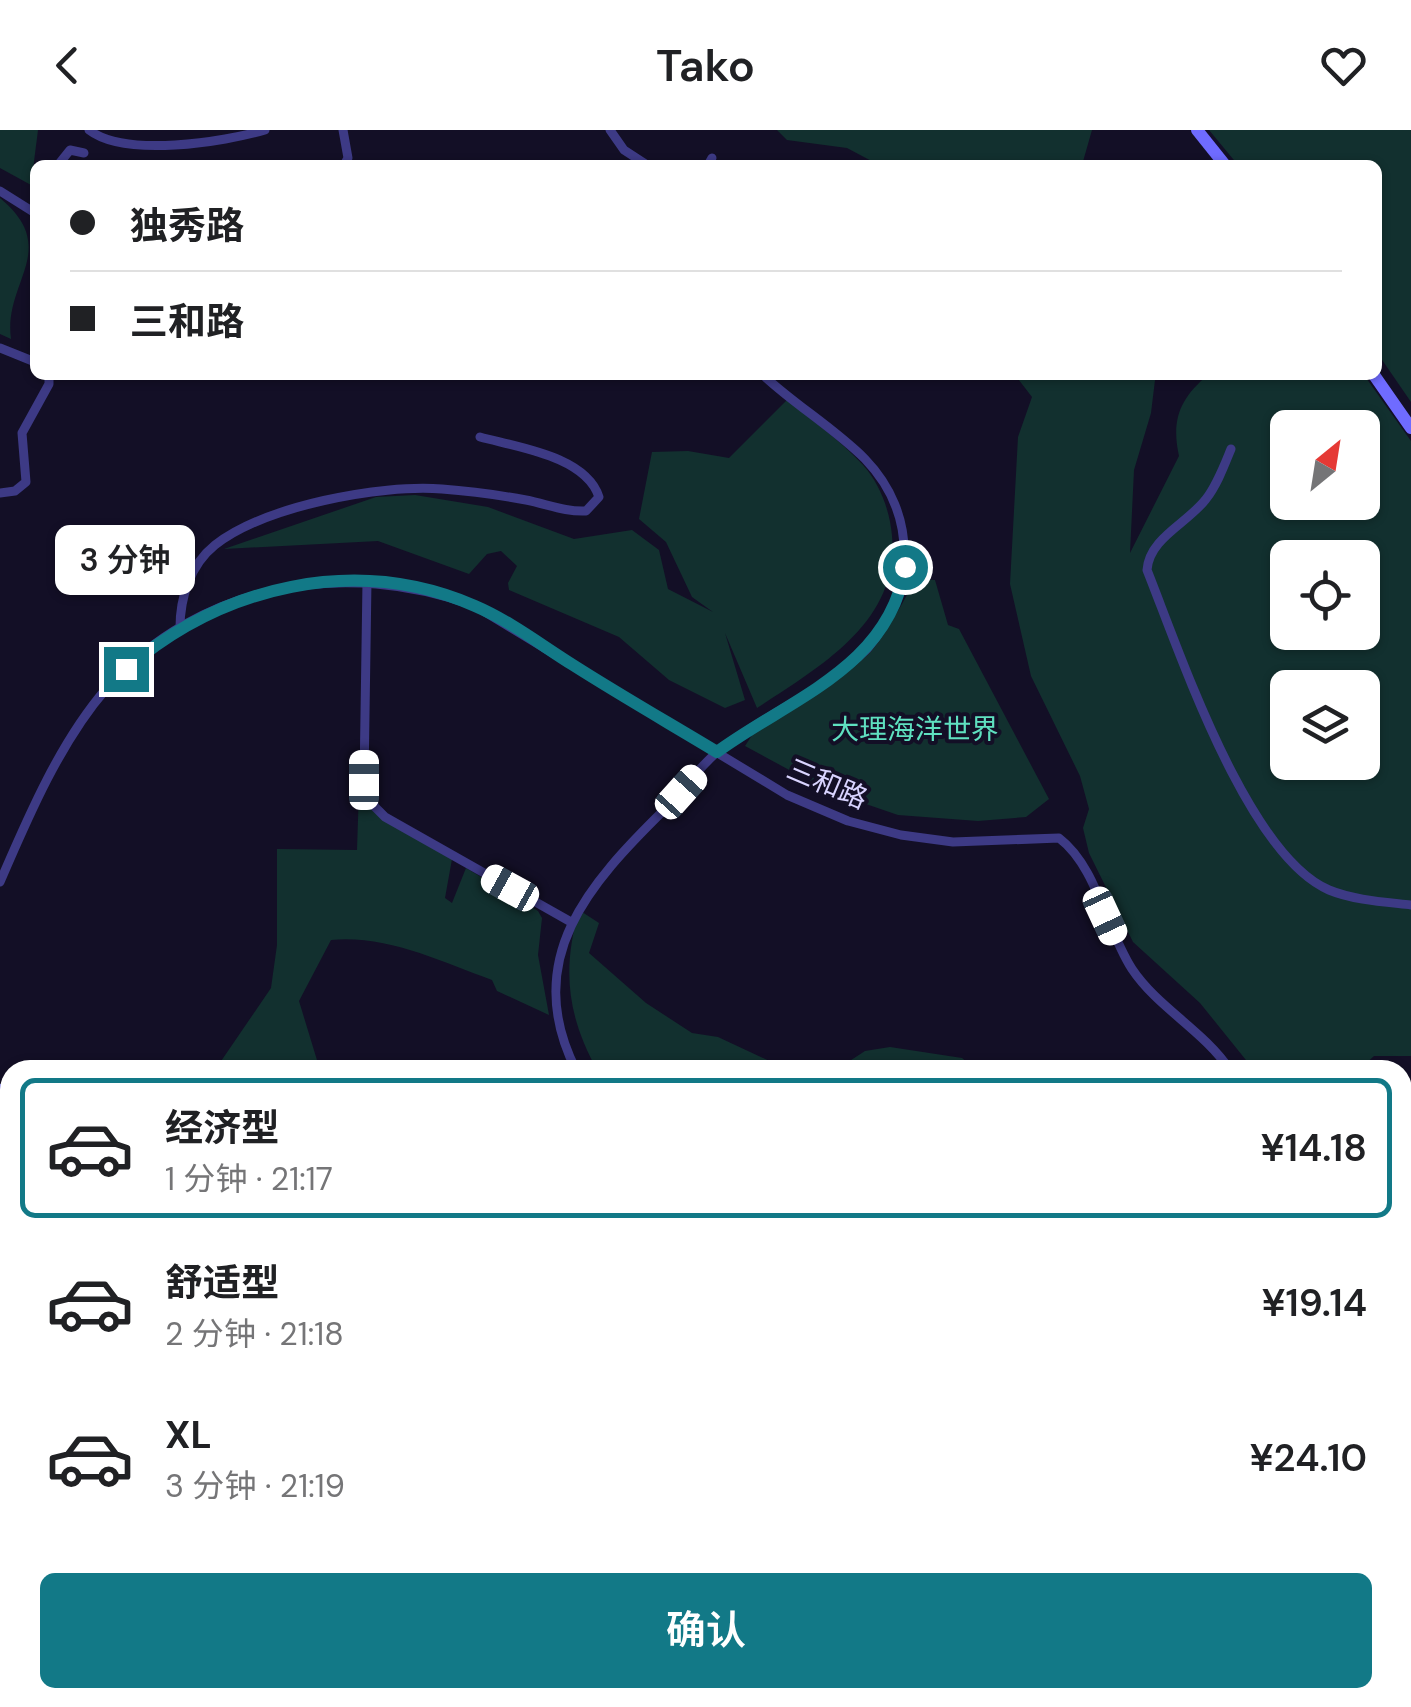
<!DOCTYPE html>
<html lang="zh">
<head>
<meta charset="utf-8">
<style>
  :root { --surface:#fff; --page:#f2f2f2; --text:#202124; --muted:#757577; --line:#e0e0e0; --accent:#127987 }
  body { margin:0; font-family:"DM Sans","Noto Sans SC",sans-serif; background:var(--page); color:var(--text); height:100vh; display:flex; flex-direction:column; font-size:38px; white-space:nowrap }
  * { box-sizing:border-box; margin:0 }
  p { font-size:32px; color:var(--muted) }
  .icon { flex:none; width:55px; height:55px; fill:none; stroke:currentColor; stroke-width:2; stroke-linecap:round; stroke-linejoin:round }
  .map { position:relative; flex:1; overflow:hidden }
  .drawer { position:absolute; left:0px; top:930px; width:1412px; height:648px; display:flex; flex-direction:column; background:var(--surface); border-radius:30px 30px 0 0; box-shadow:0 2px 8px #0004 }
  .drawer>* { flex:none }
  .guide { position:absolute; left:30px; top:30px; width:1352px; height:220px; border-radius:15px; box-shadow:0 2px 8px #0004; display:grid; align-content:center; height:220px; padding:0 40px; background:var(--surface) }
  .needle { width:65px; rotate:30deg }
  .tools { position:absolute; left:1270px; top:280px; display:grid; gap:20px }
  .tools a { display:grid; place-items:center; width:110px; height:110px; border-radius:15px; background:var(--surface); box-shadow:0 2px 8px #0004; font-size:50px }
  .end { position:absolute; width:45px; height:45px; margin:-22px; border:12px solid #127987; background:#fff; box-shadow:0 0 0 5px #fff }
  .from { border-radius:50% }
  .bubble { position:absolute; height:70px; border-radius:15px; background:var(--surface); box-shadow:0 2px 8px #0004; font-size:32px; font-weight:600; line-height:70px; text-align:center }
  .car { position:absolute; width:30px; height:60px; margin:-30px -15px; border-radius:12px; box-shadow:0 0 8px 2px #0007; background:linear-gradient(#fff 24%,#345 0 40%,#fff 0 76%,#345 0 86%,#fff 0) }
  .guide b { display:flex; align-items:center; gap:35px; height:95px; font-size:38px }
  .guide b+b { border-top:2px solid var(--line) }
  .guide i { width:25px; height:25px; background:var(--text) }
  ul { padding:18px 0 0; list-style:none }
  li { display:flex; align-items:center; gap:30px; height:140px; margin:0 20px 15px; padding:0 20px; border:5px solid transparent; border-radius:15px }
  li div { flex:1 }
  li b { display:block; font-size:38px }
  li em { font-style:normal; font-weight:600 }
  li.selected { border-color:var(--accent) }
  li>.icon { width:90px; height:90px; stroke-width:1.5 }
  .cta { display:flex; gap:20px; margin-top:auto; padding:20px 40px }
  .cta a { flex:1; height:115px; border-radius:15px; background:var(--accent); color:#fff; font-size:40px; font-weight:600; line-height:115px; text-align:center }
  header { display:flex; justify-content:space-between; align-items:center; height:130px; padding:0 40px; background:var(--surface); font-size:45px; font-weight:600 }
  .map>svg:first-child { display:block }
  .green { fill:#12302f; fill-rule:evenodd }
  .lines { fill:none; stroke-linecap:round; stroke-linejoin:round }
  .street { stroke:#3d3a85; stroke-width:9 }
  .secondary { stroke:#6f6bff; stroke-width:12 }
  .route { stroke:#127987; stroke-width:12 }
  .labels { text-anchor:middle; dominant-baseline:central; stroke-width:8; stroke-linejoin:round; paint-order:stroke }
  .park-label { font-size:28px; fill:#5fe0c0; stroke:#130f26 }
  .street-label { font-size:28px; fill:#d9d4ff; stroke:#130f26 }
</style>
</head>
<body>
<header><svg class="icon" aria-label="back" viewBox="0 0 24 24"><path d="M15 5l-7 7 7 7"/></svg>Tako<svg class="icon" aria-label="heart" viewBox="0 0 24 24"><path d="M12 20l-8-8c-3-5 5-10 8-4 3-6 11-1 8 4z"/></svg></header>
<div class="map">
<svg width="1411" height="1577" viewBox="0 0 1411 1577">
  <rect width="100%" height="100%" fill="#130f26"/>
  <g class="green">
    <path d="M 0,0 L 38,0 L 31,55 L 0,38 Z"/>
    <path d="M 777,0 L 1092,0 L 1082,35 L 879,35 L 847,18 L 787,10 Z"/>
    <path d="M 1209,0 L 1411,0 L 1411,272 L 1378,224 L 1378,35 L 1238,35 Z"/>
    <path d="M 0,68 C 62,120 3,151 11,209 L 0,204 Z"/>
    <path d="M 1015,245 L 1148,245 L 1155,250 L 1151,283 L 1134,340 L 1130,423 L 1179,326 C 1171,290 1180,268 1208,245 L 1364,245 L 1411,311 L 1411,926 L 1374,926 L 1359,940 L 1254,940 L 1200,873 L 1133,812 L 1089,723 L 1083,698 L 1089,679 L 1080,646 L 1031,546 L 1010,454 L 1018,307 L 1032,267 ZM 1288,298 L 1362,298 L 1362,372 L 1288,372 ZM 1288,428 L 1362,428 L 1362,502 L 1288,502 ZM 1288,558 L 1362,558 L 1362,632 L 1288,632 Z"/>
    <path d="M 787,270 C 812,290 841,311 863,335 C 880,354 890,381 892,406 C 900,492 819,537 757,578 L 725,503 L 745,570 L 725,578 L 669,550 L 619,507 L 509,460 L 508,453 L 517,436 L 501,421 L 487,424 L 469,444 L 378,411 L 224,419 L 376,367 L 415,365 L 488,377 L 574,409 L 632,400 L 659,420 L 668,459 L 713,482 L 692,467 L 666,412 L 639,389 L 652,322 L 688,321 L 729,328 Z"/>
    <path d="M 915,449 L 935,450 L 948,495 L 959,499 L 1049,669 L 1026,687 L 978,691 L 898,685 L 828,661 L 745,616 L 756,599 C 831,550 875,534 915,449 Z"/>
    <path d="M 359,659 L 376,683 L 452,729 L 445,768 L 452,773 L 466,738 L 538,781 L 542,788 L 538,825 L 549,885 L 497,861 L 492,850 C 439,831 388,805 331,810 L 299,871 L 320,940 L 215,940 L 271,858 L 277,815 L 277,719 L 357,720 Z"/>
    <path d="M 579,780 L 599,793 L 589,823 L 646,873 L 692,903 L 718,907 L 780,936 L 842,936 L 865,921 L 890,917 L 962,928 L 976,940 L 597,940 C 567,885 562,840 579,780 Z"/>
    <path d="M 10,1518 L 10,1568 L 509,1568 L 511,1577 L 0,1577 L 0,1522 Z"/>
  </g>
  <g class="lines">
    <g class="street">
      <path d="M 89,0 C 125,28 224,12 265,0"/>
      <path d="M 343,0 L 348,28 L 344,35"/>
      <path d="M 610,0 L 624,20 L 647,35"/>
      <path d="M 58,35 L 70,20 L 84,23"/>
      <path d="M 708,35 L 712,28"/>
      <path d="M 0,61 L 35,83"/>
      <path d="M 0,218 L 35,232"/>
      <path d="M 1231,319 C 1224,336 1217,355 1206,369 C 1188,393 1149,408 1147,440 C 1179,520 1247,725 1329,760 C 1353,770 1385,772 1411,775"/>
      <path d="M 0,363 L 15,361 L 26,352 L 22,303 L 49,254 L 49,245"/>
      <path d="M 367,451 L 364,651 L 375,677 L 385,687 L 571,792"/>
      <path d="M 180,498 C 180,468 190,435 215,415 C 265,376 380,354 442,359 C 470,361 499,365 526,370 C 547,374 565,382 586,381 L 599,367 C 586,326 517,317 480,307"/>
      <path d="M 0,752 C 28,687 60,612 106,559 C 200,452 346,429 475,476 L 787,665 L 848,691 L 901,705 L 953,712 L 1059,708 C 1097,737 1106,799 1132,839 C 1158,878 1203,900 1230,940"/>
      <path d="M 576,940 C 520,829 590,753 664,680 C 683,660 700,635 722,618 C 768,583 825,560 867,519 C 916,462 918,384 865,329 C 834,298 795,275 763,245"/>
      <path d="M 0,1053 L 10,1050"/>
      <path d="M 0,1072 L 10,1076"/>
      <path d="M 1402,1193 L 1411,1206"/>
      <path d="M 0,1282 L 10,1274"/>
      <path d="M 0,1302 L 10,1305"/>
      <path d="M 0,1443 L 10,1435"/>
      <path d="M 1087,1568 L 1108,1577"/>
      <path d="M 150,1577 L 168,1568"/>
    </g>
    <g class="secondary">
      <path d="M 1197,0 L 1225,35"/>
      <path d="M 1374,245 L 1411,298"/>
      <path d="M 0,960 L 10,961"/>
      <path d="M 561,1568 L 561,1577"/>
    </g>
  </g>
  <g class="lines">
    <path class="route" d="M 126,539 C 222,456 355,424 475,476 C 510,491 541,515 573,535 C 620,565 669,593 717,622 C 789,569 890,537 905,437"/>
  </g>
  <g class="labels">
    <g class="park-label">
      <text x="915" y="599">大理海洋世界</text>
    </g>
    <g class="street-label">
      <text transform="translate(827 654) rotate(23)">三和路</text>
    </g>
  </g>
</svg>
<div class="tools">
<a><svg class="needle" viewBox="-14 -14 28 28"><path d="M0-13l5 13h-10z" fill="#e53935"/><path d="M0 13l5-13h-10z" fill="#757577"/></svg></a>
<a><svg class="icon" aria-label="locate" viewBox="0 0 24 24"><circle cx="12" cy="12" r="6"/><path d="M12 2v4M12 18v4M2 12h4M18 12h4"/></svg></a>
<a><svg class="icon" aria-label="layers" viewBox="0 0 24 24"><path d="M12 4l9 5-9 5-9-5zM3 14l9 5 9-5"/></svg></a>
</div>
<i class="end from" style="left:905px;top:437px"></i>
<i class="end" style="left:126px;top:539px"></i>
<div class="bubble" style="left:55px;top:395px;width:140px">3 分钟</div>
<i class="car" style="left:364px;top:650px;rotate:0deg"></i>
<i class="car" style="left:681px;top:662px;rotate:42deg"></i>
<i class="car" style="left:510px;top:758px;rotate:299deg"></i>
<i class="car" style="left:1105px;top:786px;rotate:155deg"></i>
<div class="guide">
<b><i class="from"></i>独秀路</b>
<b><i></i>三和路</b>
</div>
<section class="drawer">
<ul>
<li class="selected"><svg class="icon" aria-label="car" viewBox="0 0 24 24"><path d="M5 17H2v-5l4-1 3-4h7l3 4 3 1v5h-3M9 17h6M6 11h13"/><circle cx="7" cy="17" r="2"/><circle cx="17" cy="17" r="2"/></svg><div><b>经济型</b><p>1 分钟 · 21:17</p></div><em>¥14.18</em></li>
<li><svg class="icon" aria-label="car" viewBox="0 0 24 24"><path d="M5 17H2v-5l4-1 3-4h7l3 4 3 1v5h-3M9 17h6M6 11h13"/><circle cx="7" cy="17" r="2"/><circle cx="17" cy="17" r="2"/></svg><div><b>舒适型</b><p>2 分钟 · 21:18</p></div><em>¥19.14</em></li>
<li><svg class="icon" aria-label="car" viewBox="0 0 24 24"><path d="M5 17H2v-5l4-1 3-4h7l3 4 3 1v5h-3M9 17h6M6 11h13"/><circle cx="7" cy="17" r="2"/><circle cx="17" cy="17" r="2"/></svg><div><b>XL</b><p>3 分钟 · 21:19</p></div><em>¥24.10</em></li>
</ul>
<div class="cta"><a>确认</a></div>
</section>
</div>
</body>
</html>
